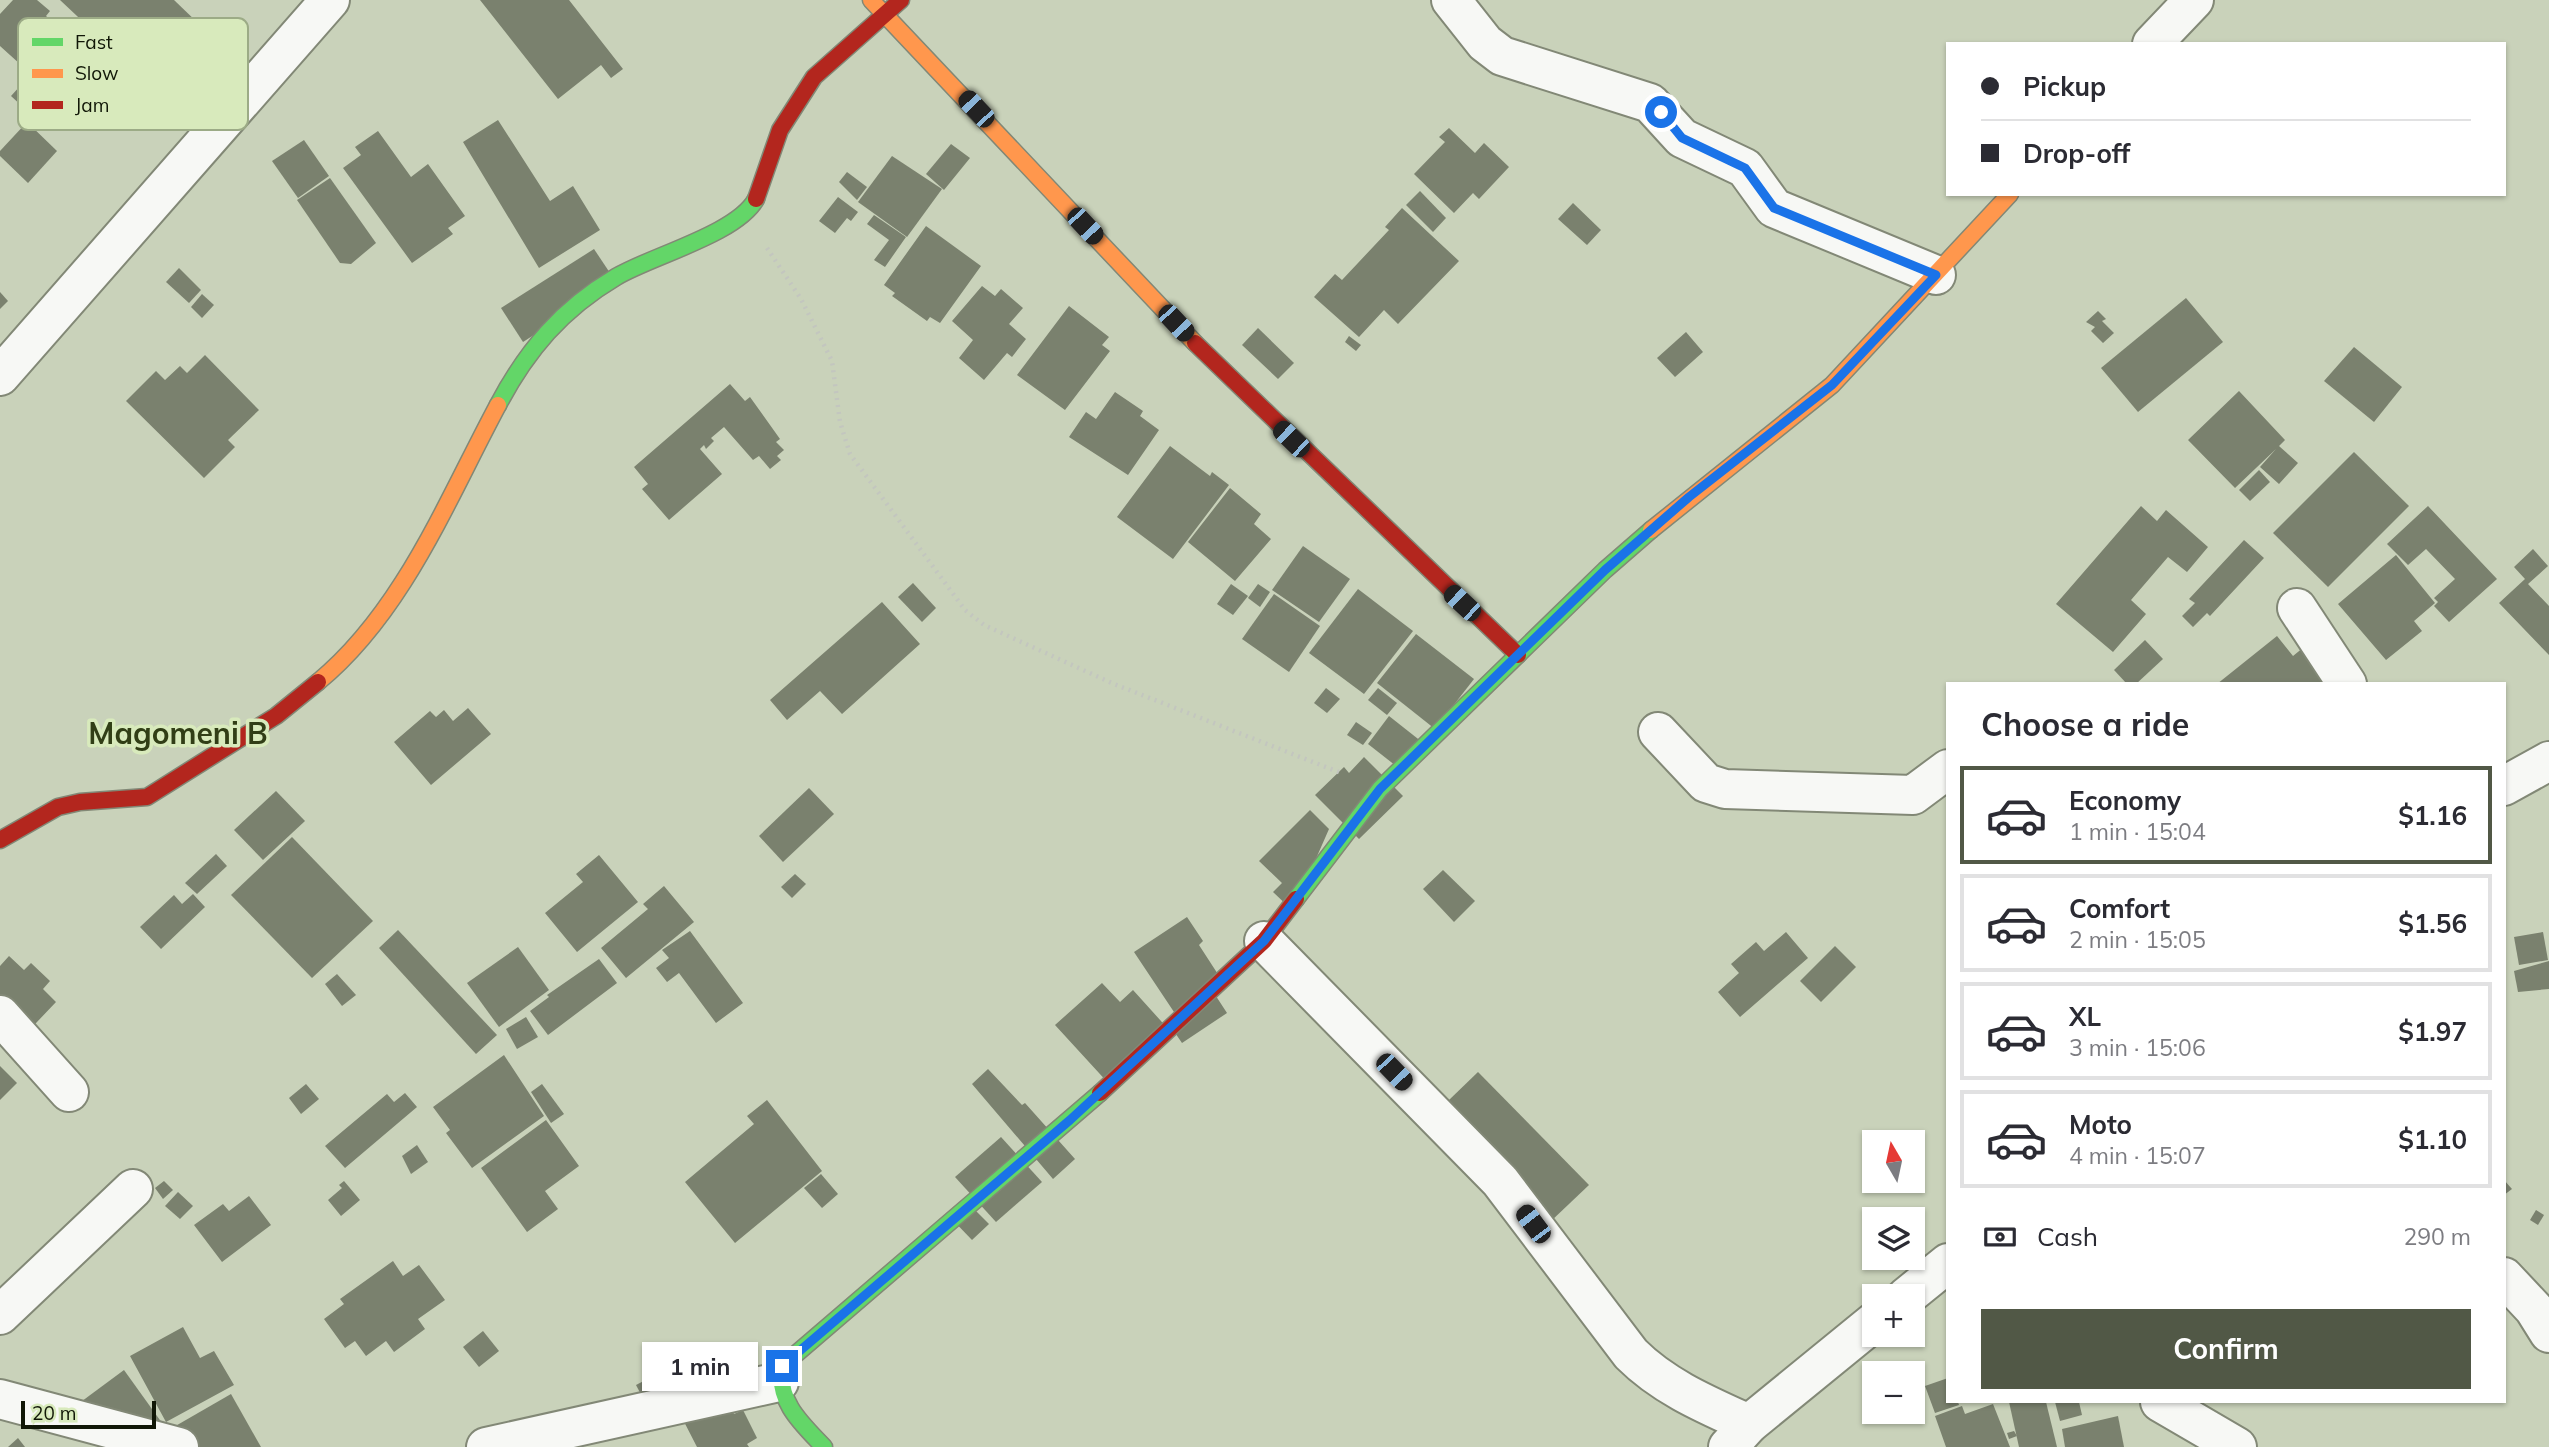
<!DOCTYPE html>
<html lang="en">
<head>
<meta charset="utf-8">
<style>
  :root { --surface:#fff; --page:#f7f7f7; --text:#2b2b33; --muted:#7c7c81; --line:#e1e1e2; --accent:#515846 }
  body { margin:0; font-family:Mulish,sans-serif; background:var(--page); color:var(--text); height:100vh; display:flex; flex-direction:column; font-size:26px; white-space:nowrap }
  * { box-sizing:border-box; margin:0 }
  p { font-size:23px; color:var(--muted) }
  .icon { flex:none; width:38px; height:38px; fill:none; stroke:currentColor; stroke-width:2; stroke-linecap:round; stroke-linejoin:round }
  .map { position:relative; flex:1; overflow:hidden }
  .details { position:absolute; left:1946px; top:682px; width:560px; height:721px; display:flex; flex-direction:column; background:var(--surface); border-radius:0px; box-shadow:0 2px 5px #0004 }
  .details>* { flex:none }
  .banner { position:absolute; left:1946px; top:42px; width:560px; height:154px; border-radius:0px; box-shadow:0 2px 5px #0004; display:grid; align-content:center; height:154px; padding:0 35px; background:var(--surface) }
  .needle { width:46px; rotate:351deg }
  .controls { position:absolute; left:1862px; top:1130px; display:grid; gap:14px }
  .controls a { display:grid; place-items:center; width:63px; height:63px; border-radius:0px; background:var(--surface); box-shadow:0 2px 5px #0004; font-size:35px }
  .scale { position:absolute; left:21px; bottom:18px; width:135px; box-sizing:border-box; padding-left:7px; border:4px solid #111707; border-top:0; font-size:19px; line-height:24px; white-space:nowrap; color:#111707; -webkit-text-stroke:5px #d8eabc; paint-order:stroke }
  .end { position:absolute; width:32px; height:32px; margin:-16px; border:9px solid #1a73e8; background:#fff; box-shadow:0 0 0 4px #fff }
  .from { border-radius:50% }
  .bubble { position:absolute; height:49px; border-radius:0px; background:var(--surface); box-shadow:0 2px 5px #0004; font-size:23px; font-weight:700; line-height:49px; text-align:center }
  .car { position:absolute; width:21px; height:42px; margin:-21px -10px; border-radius:9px; box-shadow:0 0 5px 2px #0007; background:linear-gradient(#222 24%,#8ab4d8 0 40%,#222 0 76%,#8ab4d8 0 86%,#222 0) }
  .banner b { display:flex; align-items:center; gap:24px; height:66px; font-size:26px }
  .banner b+b { border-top:2px solid var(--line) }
  .banner i { width:18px; height:18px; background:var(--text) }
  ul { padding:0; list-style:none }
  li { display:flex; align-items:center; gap:21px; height:98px; margin:0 14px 10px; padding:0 21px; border:4px solid var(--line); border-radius:0px }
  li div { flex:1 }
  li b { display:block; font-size:26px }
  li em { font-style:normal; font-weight:700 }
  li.on { border-color:var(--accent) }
  li>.icon { width:63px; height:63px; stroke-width:1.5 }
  h2 { padding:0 35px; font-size:32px; line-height:84px }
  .pay { display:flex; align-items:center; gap:18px; height:77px; padding:0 35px; font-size:26px }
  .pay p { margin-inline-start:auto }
  .action { display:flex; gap:14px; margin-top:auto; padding:14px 35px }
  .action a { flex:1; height:80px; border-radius:0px; background:var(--accent); color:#fff; font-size:28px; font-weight:700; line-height:80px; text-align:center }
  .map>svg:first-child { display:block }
  .building { fill:#7a816e }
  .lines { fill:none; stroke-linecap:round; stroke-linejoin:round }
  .street-casing { stroke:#828876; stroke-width:42 }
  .fast-casing { stroke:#828876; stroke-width:19 }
  .slow-casing { stroke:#828876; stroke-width:19 }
  .jam-casing { stroke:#828876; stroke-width:19 }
  .path { stroke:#c3c6bf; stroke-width:4.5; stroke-dasharray:2 5; stroke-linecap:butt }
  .street { stroke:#f7f8f5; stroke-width:38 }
  .fast { stroke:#63d668; stroke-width:16 }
  .slow { stroke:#ff974d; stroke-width:16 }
  .jam { stroke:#b3261e; stroke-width:16 }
  .route { stroke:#1a73e8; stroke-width:9 }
  .labels { text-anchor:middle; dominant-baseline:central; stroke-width:7; stroke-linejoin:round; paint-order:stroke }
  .quarter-label { font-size:30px; font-weight:bold; fill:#313e16; stroke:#d8eabc }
  .key { fill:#d8eabc; stroke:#9cab86; stroke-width:2 }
  .key-label { font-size:19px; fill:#111707 }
</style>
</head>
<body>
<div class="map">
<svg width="2549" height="1447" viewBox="0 0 2549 1447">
  <rect width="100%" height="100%" fill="#c9d2ba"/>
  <g class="building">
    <path d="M 13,0 L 37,0 L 50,11 L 46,16 L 72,39 L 58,53 L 81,73 L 38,121 L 11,96 L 31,74 L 0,46 L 0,14 Z"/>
    <path d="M 60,0 L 174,0 L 200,25 L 146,81 Z"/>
    <path d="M 480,0 L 569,0 L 623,69 L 611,78 L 601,65 L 558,99 Z"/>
    <path d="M 498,120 L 550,201 L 573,186 L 600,230 L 539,268 L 463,142 Z"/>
    <path d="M 27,122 L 57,151 L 28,183 L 0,156 L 0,151 Z"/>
    <path d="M 1449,128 L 1475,153 L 1484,143 L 1509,167 L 1479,199 L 1473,193 L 1454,213 L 1414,174 L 1445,142 L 1439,137 Z"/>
    <path d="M 378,131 L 411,177 L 428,164 L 465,216 L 448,228 L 453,234 L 412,263 L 343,168 L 361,155 L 355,147 Z"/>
    <path d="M 304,140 L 329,176 L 298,198 L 272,161 Z"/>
    <path d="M 951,144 L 970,158 L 944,190 L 926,174 Z"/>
    <path d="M 892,156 L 942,189 L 907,237 L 858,202 Z"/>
    <path d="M 847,172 L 867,187 L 857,200 L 839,182 Z"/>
    <path d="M 330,178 L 376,243 L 351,264 L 340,263 L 297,200 Z"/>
    <path d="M 1420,191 L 1446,218 L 1433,232 L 1406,205 Z"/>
    <path d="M 838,197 L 858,212 L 851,221 L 847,218 L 835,233 L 819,221 Z"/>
    <path d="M 1573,203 L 1601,230 L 1587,245 L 1558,219 Z"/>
    <path d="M 1402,208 L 1459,261 L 1398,324 L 1384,310 L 1359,337 L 1314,297 L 1335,274 L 1342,280 L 1389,230 L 1385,227 Z"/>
    <path d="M 874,215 L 906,237 L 885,267 L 874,260 L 889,240 L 867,224 Z"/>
    <path d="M 926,226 L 981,266 L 940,323 L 930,317 L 927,321 L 892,296 L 895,293 L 884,285 Z"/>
    <path d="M 594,249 L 616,282 L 523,342 L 501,308 Z"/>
    <path d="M 179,268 L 201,290 L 189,303 L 166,282 Z"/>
    <path d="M 982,286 L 995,296 L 1001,289 L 1023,308 L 1009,324 L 1026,339 L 1012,357 L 1007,353 L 984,380 L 959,358 L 973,340 L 952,321 Z"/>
    <path d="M 0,292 L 8,301 L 0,309 Z"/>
    <path d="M 202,294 L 214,305 L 202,318 L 191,307 Z"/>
    <path d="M 2186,298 L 2223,342 L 2138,412 L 2101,368 Z"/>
    <path d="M 1069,306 L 1109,337 L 1102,345 L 1110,351 L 1065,410 L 1017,375 Z"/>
    <path d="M 2098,311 L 2106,319 L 2102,321 L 2114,333 L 2103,343 L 2091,331 L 2095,327 L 2086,322 Z"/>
    <path d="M 1258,328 L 1294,363 L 1278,379 L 1242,345 Z"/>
    <path d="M 1686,332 L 1703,352 L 1675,377 L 1657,358 Z"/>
    <path d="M 1349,336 L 1361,345 L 1356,351 L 1345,342 Z"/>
    <path d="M 2354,347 L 2402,387 L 2374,422 L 2324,381 Z"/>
    <path d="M 205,355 L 259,410 L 228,440 L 235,447 L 204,478 L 126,401 L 156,371 L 165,380 L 180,366 L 187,373 Z"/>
    <path d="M 730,384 L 745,401 L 750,397 L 780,439 L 776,442 L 784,450 L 777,456 L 781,460 L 770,469 L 759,456 L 753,460 L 724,427 L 711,438 L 714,441 L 706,449 L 704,445 L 700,449 L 722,474 L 669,520 L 642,489 L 648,484 L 634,467 Z"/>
    <path d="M 2239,391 L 2285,440 L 2279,446 L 2298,463 L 2279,484 L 2260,467 L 2276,449 L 2235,488 L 2188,440 Z"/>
    <path d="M 1115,392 L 1143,411 L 1140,416 L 1159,430 L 1128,475 L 1069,437 L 1086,412 L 1096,419 Z"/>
    <path d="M 1170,446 L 1210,476 L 1212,472 L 1229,485 L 1173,559 L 1117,517 Z"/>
    <path d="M 2354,452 L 2409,506 L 2328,587 L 2273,533 Z"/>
    <path d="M 2259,470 L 2270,482 L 2250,501 L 2239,490 Z"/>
    <path d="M 1230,488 L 1261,514 L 1254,524 L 1271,539 L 1235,581 L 1188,542 Z"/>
    <path d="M 2141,506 L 2157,521 L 2166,510 L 2208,547 L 2187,572 L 2168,557 L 2131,600 L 2146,614 L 2113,652 L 2056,604 Z"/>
    <path d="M 2428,506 L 2497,579 L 2449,622 L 2434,606 L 2438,602 L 2434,598 L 2455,579 L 2426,549 L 2408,565 L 2387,544 Z"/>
    <path d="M 2244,540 L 2264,558 L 2210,616 L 2207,613 L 2193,627 L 2182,616 L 2195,603 L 2189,599 Z"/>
    <path d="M 1303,546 L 1350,579 L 1319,622 L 1272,590 Z"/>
    <path d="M 2533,549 L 2548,566 L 2528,584 L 2549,606 L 2549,655 L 2499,603 L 2525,579 L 2514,567 Z"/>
    <path d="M 2396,555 L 2435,603 L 2414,621 L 2422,631 L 2386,660 L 2338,604 Z"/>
    <path d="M 913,583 L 936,608 L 922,622 L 898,597 Z"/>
    <path d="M 1231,584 L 1248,596 L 1233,615 L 1217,604 Z"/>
    <path d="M 1258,584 L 1270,592 L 1260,607 L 1248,598 Z"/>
    <path d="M 1358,589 L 1413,631 L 1364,694 L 1309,653 Z"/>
    <path d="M 1274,594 L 1320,626 L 1289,672 L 1242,639 Z"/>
    <path d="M 882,602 L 920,644 L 842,714 L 820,691 L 787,720 L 770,700 Z"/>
    <path d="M 1416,634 L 1474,679 L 1435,729 L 1377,683 Z"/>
    <path d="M 2277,636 L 2293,656 L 2304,647 L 2326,684 L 2217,684 Z"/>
    <path d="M 2145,640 L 2163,659 L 2136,684 L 2127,684 L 2114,670 Z"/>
    <path d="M 1326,688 L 1340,699 L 1327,713 L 1314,703 Z"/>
    <path d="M 1378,688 L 1397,703 L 1387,715 L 1368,700 Z"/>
    <path d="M 468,708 L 491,734 L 431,785 L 394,742 L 430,711 L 436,717 L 444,710 L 453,721 Z"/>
    <path d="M 1389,716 L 1427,746 L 1405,773 L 1368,744 Z"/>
    <path d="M 1356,722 L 1372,733 L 1363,745 L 1347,735 Z"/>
    <path d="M 1364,757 L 1403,796 L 1359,839 L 1315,795 L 1344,767 L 1349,773 Z"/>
    <path d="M 809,788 L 834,814 L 783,862 L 759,836 Z"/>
    <path d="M 276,791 L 305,821 L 263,860 L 234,830 Z"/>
    <path d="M 1310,810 L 1329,829 L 1293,911 L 1273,892 L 1282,883 L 1259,861 Z"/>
    <path d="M 292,837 L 373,921 L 312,978 L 231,895 Z"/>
    <path d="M 216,854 L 227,866 L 197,894 L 185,883 Z"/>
    <path d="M 599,855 L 638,902 L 577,952 L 545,913 L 583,882 L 576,874 Z"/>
    <path d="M 1443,870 L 1475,901 L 1454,922 L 1423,889 Z"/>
    <path d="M 795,874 L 806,884 L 792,898 L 781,887 Z"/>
    <path d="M 664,886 L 694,922 L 626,978 L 601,948 L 648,909 L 643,904 Z"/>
    <path d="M 193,894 L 205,907 L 161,949 L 140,927 L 174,895 L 182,904 Z"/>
    <path d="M 1187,917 L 1203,941 L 1199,945 L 1223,982 L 1212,990 L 1227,1013 L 1182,1043 L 1167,1021 L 1176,1015 L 1134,952 Z"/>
    <path d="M 398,930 L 497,1035 L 476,1054 L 379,948 Z"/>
    <path d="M 690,931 L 743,1003 L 716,1023 L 679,973 L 667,982 L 656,968 L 669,958 L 662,950 Z"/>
    <path d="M 1786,932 L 1808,958 L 1740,1017 L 1718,992 L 1739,973 L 1731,964 L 1756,942 L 1764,951 Z"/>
    <path d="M 2543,932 L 2548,960 L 2519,965 L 2514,937 Z"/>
    <path d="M 1835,946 L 1856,967 L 1821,1002 L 1800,981 Z"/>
    <path d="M 518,947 L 549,990 L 499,1027 L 467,983 Z"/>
    <path d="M 9,956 L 24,970 L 31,963 L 50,981 L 43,989 L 56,1002 L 18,1042 L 0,1025 L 0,966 Z"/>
    <path d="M 599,959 L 617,983 L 548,1035 L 530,1011 L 549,997 L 547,995 Z"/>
    <path d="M 2549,961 L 2549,989 L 2518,992 L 2514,971 Z"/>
    <path d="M 337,974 L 356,995 L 342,1006 L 325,984 Z"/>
    <path d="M 1102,983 L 1120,1002 L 1133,990 L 1170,1031 L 1110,1085 L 1055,1025 Z"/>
    <path d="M 526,1017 L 538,1037 L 517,1049 L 506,1029 Z"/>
    <path d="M 504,1055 L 544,1116 L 472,1168 L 446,1133 L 450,1130 L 433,1107 Z"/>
    <path d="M 0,1066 L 17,1083 L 0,1100 Z"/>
    <path d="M 988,1069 L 1022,1105 L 1025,1103 L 1075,1159 L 1053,1179 L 972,1084 Z"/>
    <path d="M 1478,1072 L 1589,1185 L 1530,1241 L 1420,1128 Z"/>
    <path d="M 306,1084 L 319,1099 L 301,1114 L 289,1098 Z"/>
    <path d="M 542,1084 L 564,1114 L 551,1123 L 531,1092 Z"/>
    <path d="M 405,1093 L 417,1107 L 345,1168 L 325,1146 L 387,1094 L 394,1102 Z"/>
    <path d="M 767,1100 L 822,1171 L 735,1243 L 685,1182 L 754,1124 L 747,1116 Z"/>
    <path d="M 546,1120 L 579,1166 L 545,1191 L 558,1209 L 527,1232 L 481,1168 Z"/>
    <path d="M 1001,1137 L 1042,1182 L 996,1222 L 955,1177 Z"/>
    <path d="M 417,1145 L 428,1162 L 411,1174 L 402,1156 Z"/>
    <path d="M 821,1174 L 838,1194 L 822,1208 L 804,1188 Z"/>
    <path d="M 2504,1180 L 2512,1189 L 2504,1195 Z"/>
    <path d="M 164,1181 L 173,1190 L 163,1199 L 155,1188 Z"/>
    <path d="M 344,1181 L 360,1200 L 341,1216 L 328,1200 L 342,1188 L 339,1185 Z"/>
    <path d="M 178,1192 L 193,1206 L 180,1219 L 165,1206 Z"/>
    <path d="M 249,1196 L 271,1225 L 222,1262 L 194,1225 L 223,1204 L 229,1211 Z"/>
    <path d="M 964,1199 L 989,1224 L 972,1240 L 948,1215 Z"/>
    <path d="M 2536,1210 L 2544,1215 L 2538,1225 L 2530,1220 Z"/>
    <path d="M 393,1261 L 403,1276 L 419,1265 L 445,1300 L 418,1319 L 425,1329 L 394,1352 L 386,1341 L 366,1356 L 355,1341 L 345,1348 L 324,1319 L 344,1304 L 340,1299 Z"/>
    <path d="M 183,1327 L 200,1358 L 214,1351 L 234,1385 L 166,1422 L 130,1356 Z"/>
    <path d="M 483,1331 L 499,1351 L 479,1367 L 463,1347 Z"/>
    <path d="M 682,1361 L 701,1397 L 655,1421 L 636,1385 Z"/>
    <path d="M 124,1370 L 162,1423 L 129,1447 L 104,1447 L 74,1407 Z"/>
    <path d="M 1948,1378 L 1948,1402 L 1958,1402 L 1959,1405 L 1935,1413 L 1925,1386 Z"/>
    <path d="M 231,1394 L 261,1447 L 183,1447 L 172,1428 Z"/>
    <path d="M 727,1399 L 734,1414 L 743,1410 L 757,1438 L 747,1444 L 749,1447 L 697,1447 L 678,1410 Z"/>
    <path d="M 2009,1402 L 2046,1402 L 2057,1447 L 2019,1447 Z"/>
    <path d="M 2055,1402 L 2079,1402 L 2082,1415 L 2060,1421 Z"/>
    <path d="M 1993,1404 L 2010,1447 L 1946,1447 L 1935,1416 L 1962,1406 L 1965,1414 Z"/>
    <path d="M 2118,1416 L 2124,1447 L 2065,1447 L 2062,1429 Z"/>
    <path d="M 2014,1431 L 2017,1436 L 2009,1439 L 2007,1433 Z"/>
    <path d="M 18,1438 L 25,1447 L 8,1447 Z"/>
  </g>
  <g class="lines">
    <defs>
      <g id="street">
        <path d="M 1451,0 L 1485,43 L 1502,56 L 1650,103 L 1682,138 L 1745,168 L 1774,208 L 1936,275"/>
        <path d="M 2152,44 L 2194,0"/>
        <path d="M 0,376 L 330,0"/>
        <path d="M 2297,608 L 2347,684"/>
        <path d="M 1658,732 L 1706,783 L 1725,789 L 1913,795 L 1948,769"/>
        <path d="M 2504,786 L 2549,761"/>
        <path d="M 1264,941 L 1500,1181 L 1631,1354 C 1664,1387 1707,1405 1749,1424"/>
        <path d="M 0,1015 L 69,1092"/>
        <path d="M 2504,1277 L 2534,1309 L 2549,1333"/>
        <path d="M 1906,1297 L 1948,1263"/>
        <path d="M 0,1315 L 133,1189"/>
        <path d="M 0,1399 L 179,1447"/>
        <path d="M 2160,1402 L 2237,1447"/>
        <path d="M 486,1447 L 779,1382"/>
        <path d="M 1728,1447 L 1749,1424 L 1874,1322"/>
      </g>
      <g id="fast">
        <path d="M 498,405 C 527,350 562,309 616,277 C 651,256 737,234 756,199"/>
        <path d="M 1296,899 L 1380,789 L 1605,570 L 1651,530"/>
        <path d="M 824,1447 C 801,1423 777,1402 782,1366 L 1100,1093"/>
      </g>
      <g id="slow">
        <path d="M 871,0 L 1195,343"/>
        <path d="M 1651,530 L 1832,385 L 2010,194"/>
        <path d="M 318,682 C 403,612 447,500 498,405"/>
      </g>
      <g id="jam">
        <path d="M 756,199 L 780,130 L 814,77 L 901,0"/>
        <path d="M 1195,343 L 1518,655"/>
        <path d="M 0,840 L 58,807 L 80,802 L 147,797 L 276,716 L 318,682"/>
        <path d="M 1100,1093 L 1264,941 L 1296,899"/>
      </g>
    </defs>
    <use href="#street" class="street-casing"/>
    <use href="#fast" class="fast-casing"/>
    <use href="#slow" class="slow-casing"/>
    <use href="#jam" class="jam-casing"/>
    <path class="path" d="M 767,248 L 801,299 L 832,361 L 840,422 L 850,454 L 965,610 L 984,625 L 1114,684 L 1341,773"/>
    <use href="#street" class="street"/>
    <use href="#fast" class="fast"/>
    <use href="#slow" class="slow"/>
    <use href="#jam" class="jam"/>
  </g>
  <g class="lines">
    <path class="route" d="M 782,1366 L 1070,1120 L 1264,941 L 1380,789 L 1605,570 L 1689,497 L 1832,385 L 1936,275 L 1774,208 L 1745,168 L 1682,138 L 1661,112"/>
  </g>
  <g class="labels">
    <g class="quarter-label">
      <text x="178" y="733">Magomeni B</text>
    </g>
  </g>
  <rect x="18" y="18" width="230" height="112" rx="10" class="key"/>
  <rect x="32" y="38" width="31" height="8" fill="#63d668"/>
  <rect x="32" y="69" width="31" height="9" fill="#ff974d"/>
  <rect x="32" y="101" width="31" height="8" fill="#b3261e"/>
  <g class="key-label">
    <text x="75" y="49">Fast</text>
    <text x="75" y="80">Slow</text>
    <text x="75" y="112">Jam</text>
  </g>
</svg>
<div class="controls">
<a><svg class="needle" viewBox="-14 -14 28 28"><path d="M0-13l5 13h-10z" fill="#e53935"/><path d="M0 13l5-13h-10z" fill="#7c7c81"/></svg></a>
<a><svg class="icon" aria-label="layers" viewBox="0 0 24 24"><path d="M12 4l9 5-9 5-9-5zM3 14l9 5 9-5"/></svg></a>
<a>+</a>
<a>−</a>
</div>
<div class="scale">20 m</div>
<i class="end from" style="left:1661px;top:112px"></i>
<i class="end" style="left:782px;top:1366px"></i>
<div class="bubble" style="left:642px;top:1342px;width:116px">1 min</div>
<i class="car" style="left:976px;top:109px;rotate:317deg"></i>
<i class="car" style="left:1085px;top:226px;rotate:137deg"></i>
<i class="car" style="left:1176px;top:323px;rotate:137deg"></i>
<i class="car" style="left:1291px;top:439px;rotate:314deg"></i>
<i class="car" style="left:1462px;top:603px;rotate:313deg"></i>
<i class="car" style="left:1394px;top:1072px;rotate:136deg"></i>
<i class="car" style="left:1533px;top:1224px;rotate:323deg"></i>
<div class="banner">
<b><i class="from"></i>Pickup</b>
<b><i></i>Drop-off</b>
</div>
<section class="details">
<h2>Choose a ride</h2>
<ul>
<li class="on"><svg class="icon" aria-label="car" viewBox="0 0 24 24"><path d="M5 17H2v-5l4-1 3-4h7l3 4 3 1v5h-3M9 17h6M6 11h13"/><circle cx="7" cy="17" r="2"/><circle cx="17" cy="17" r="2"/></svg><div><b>Economy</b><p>1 min · 15:04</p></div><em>$1.16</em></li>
<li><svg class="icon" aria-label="car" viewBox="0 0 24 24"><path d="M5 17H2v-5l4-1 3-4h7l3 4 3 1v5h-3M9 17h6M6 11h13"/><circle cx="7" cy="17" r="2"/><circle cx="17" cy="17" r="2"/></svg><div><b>Comfort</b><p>2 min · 15:05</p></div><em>$1.56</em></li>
<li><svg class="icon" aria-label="car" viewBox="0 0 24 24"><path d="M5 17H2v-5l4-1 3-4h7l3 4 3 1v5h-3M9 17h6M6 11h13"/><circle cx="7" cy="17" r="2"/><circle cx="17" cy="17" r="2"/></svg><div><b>XL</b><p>3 min · 15:06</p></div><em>$1.97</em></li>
<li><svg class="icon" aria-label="car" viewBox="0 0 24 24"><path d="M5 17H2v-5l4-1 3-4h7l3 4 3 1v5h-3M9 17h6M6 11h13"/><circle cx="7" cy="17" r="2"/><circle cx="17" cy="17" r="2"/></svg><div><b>Moto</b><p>4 min · 15:07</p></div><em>$1.10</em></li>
</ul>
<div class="pay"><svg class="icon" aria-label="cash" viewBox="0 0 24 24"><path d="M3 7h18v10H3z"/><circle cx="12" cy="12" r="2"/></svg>Cash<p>290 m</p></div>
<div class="action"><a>Confirm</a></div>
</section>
</div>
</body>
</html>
